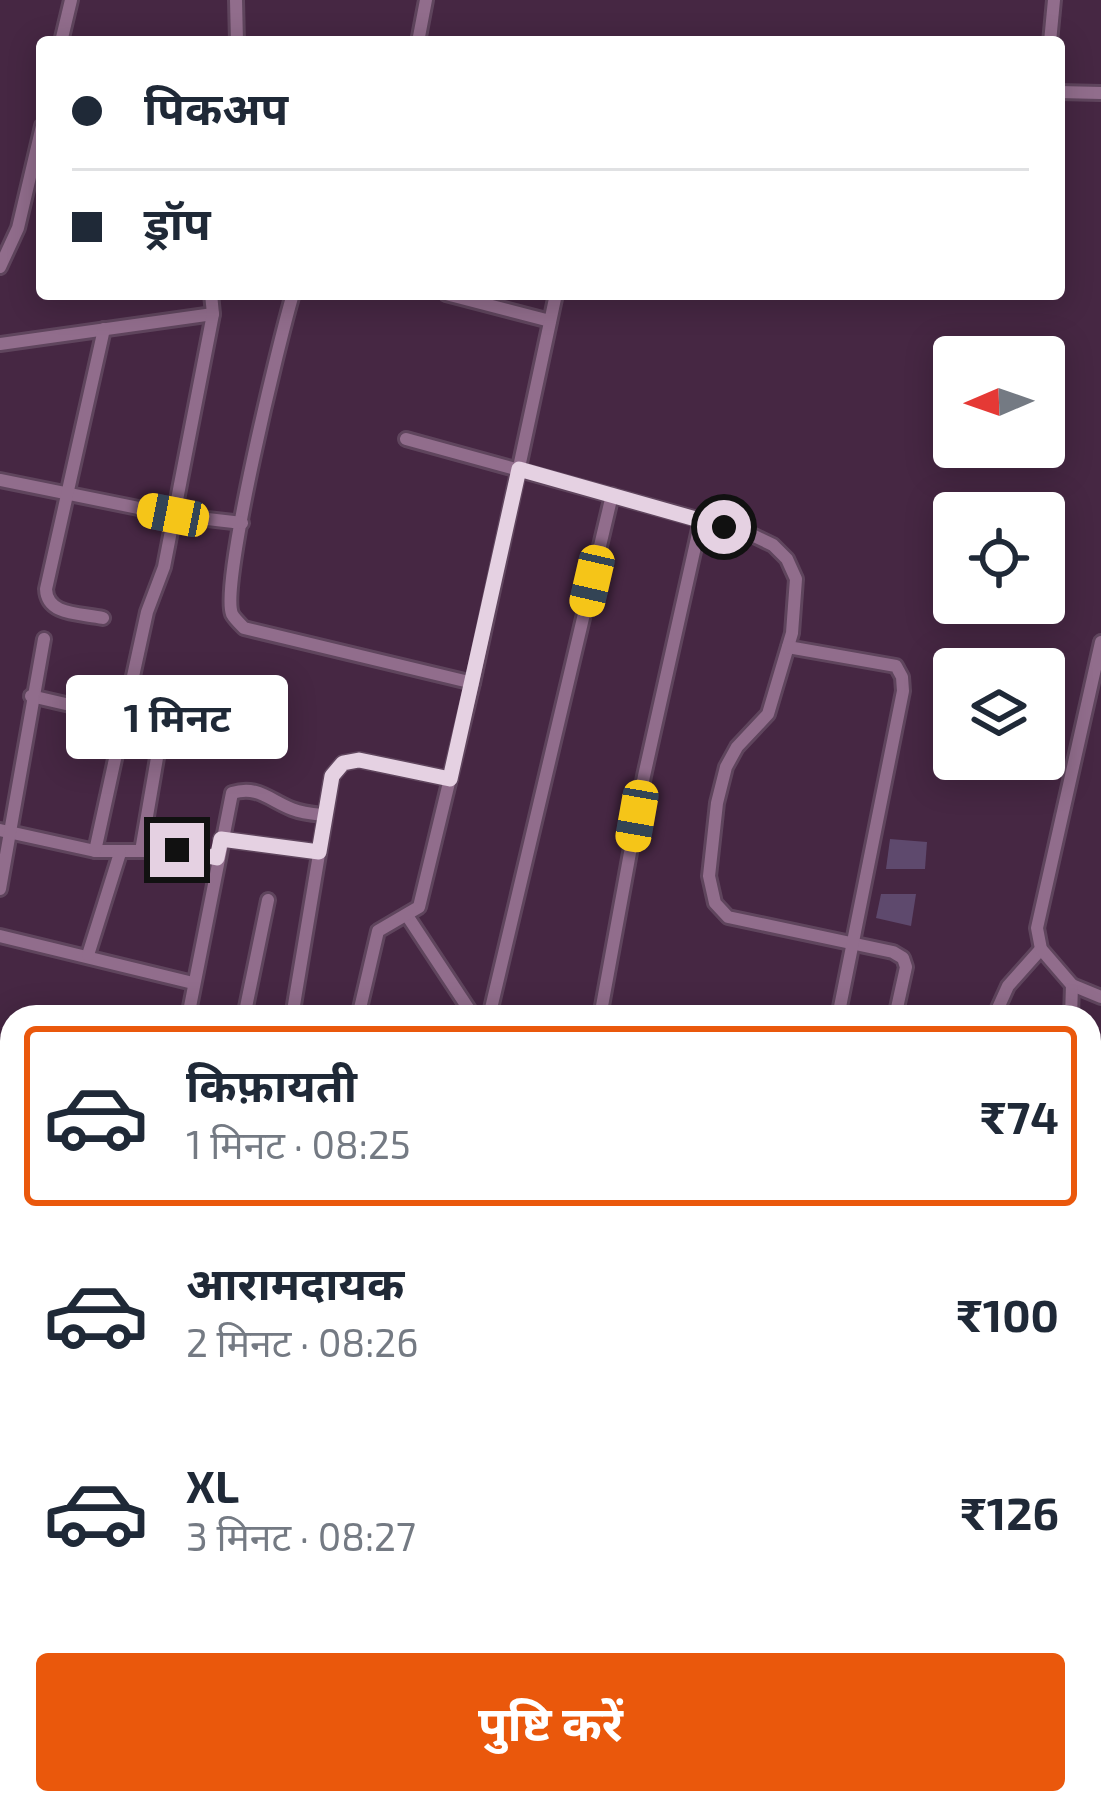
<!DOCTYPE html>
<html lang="hi">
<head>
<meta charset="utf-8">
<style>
  :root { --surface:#fff; --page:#f6f6f7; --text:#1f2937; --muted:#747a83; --line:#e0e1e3; --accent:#ea580c }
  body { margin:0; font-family:"Exo 2","Noto Sans Devanagari",sans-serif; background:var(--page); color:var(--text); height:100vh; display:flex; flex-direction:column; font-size:45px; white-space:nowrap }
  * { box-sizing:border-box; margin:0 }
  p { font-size:39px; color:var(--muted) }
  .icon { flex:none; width:66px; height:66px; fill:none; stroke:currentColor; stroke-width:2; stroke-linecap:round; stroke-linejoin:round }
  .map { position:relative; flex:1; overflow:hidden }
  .drawer { position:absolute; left:0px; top:1005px; width:1101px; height:810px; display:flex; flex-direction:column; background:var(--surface); border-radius:36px 36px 0 0; box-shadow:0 6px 30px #0003 }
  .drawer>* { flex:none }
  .banner { position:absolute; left:36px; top:36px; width:1029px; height:264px; border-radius:12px; box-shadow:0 6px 30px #0003; display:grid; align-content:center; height:264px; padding:0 36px; background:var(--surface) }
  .needle { width:78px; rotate:268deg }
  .tools { position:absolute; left:933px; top:336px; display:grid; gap:24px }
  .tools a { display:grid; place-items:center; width:132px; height:132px; border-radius:12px; background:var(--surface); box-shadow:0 6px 30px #0003; font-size:60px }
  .end { position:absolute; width:54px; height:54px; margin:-27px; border:15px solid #e5d1e2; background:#111; box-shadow:0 0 0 6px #111 }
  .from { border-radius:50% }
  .bubble { position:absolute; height:84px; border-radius:12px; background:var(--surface); box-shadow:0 6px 30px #0003; font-size:39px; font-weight:700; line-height:84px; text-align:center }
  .car { position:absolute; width:36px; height:72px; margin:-36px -18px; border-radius:15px; box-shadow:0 0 9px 3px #0007; background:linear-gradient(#f5c518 24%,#345 0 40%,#f5c518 0 76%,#345 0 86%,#f5c518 0) }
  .banner b { display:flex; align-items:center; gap:42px; height:114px; font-size:45px }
  .banner b+b { border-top:3px solid var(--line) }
  .banner i { width:30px; height:30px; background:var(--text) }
  ul { padding:21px 0 0; list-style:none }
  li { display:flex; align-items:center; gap:36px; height:180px; margin:0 24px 18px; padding:0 12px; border:6px solid transparent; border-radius:12px }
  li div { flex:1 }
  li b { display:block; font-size:45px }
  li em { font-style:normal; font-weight:700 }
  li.active { border-color:var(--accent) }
  li>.icon { width:108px; height:108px; stroke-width:1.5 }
  .cta { display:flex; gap:24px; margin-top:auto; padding:24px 36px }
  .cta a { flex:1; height:138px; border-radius:12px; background:var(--accent); color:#fff; font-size:48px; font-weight:700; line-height:138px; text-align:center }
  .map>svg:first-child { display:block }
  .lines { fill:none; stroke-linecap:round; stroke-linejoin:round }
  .stream { stroke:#090252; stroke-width:4.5 }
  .building { fill:#5e496d }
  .minor-casing { stroke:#5f455d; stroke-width:18 }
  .minor { stroke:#916d8c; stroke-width:12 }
  .route { stroke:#e5d1e2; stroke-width:15 }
</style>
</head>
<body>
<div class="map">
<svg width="1101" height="1815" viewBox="0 0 1101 1815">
  <rect width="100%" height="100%" fill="#462743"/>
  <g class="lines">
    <path class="stream" d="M 717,1815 L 722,1805"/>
  </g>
  <g class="building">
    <path d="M 890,839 L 927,842 L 925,869 L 886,869 Z"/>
    <path d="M 881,894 L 916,894 L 911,926 L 876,918 Z"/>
  </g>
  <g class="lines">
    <defs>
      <g id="minor">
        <path d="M 236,0 L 237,42"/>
        <path d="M 61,42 L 71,0"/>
        <path d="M 418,42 L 426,0"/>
        <path d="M 1050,42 L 1054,0"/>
        <path d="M 1059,92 L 1101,93"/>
        <path d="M 0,267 L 18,228 L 42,126"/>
        <path d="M 293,294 C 280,337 220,584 232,614 C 234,618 241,625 244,628 L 473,683"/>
        <path d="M 446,294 L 550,321"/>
        <path d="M 0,344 L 213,314"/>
        <path d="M 406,439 L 701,520 L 644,776 L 600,1017"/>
        <path d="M 0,480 L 173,515 L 242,523"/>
        <path d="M 701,520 L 748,533 L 773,545 L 787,559 L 796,579 L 792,633 L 768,714 L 737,747 L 726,767 L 717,803 L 709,876 L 715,903 L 728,917 L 893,952 L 903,958 L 906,967 L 895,1017"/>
        <path d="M 103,618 C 81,613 47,616 46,589 L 104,329"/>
        <path d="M 788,647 L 896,666 L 902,677 L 903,691 L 838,1017"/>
        <path d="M 31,696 L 122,717"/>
        <path d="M 0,830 L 95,851 L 177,851 L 217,858"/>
        <path d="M 221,839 L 319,852"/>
        <path d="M 95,851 L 147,612 L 164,567 L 213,314 L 211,294"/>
        <path d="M 141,851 L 158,752"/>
        <path d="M 0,889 L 44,639"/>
        <path d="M 408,917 L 474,1017"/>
        <path d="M 0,936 L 193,983"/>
        <path d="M 88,955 L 120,853"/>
        <path d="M 1072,985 L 1101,997"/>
        <path d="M 188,1017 L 232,793 C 258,785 269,800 292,809 C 302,813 313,814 323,815"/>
        <path d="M 244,1017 L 268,900"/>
        <path d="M 292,1017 L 332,776 L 343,763 L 359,760 L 450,779"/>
        <path d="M 358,1017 L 378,931 L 419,907 L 473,683 L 556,294"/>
        <path d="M 489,1017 L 612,495"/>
        <path d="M 994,1017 L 1008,986 L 1041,949"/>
        <path d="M 1071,1017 L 1072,985 L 1041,949 L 1037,928 L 1101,642"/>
        <path d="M 0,1046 L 12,1049"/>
        <path d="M 0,1271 L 12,1212"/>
        <path d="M 1089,1321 L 1101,1312"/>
        <path d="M 0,1530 L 12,1534"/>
        <path d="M 0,1618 L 12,1623"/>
        <path d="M 1089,1644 L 1101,1648"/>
        <path d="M 0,1795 L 12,1799"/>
        <path d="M 26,1803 L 67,1815"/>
        <path d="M 561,1805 L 561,1803"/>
        <path d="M 104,1815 L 109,1803"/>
        <path d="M 174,1815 L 177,1803"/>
        <path d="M 251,1815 L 254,1803"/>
        <path d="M 346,1815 L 360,1803"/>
        <path d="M 454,1815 L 459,1803"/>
        <path d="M 781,1815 L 784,1803"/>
        <path d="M 890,1815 L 892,1803"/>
        <path d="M 975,1815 L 979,1803"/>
      </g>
    </defs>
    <use href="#minor" class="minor-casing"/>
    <use href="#minor" class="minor"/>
  </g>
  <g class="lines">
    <path class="route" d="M 177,850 L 217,858 L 221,839 L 319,852 L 332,776 L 343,763 L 359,760 L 450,779 L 519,469 L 724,527"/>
  </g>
</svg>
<div class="tools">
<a><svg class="needle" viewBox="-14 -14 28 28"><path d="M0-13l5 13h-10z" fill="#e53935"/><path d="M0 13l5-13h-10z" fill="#747a83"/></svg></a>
<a><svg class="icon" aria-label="locate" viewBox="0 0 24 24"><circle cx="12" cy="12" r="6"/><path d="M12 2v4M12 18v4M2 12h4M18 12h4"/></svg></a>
<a><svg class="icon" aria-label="layers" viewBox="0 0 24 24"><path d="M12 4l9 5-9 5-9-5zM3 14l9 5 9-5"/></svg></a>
</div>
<i class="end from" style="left:724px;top:527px"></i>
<i class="end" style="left:177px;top:850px"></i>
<div class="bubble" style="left:66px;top:675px;width:222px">1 मिनट</div>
<i class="car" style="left:173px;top:515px;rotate:281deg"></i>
<i class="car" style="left:592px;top:581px;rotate:193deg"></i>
<i class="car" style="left:637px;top:816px;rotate:190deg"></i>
<div class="banner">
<b><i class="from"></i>पिकअप</b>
<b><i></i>ड्रॉप</b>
</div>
<section class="drawer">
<ul>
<li class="active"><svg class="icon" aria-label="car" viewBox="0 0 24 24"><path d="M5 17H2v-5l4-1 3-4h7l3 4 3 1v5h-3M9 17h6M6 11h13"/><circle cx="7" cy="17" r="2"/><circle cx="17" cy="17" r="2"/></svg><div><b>किफ़ायती</b><p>1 मिनट · 08:25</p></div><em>₹74</em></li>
<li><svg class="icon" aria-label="car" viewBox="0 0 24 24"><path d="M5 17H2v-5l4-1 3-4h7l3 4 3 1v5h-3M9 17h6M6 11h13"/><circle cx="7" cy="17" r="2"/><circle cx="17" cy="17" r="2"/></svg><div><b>आरामदायक</b><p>2 मिनट · 08:26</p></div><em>₹100</em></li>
<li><svg class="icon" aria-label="car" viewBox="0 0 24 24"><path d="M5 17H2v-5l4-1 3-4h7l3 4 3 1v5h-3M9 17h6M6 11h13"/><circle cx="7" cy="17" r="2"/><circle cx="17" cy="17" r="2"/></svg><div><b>XL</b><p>3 मिनट · 08:27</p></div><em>₹126</em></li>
</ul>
<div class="cta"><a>पुष्टि करें</a></div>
</section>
</div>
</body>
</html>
